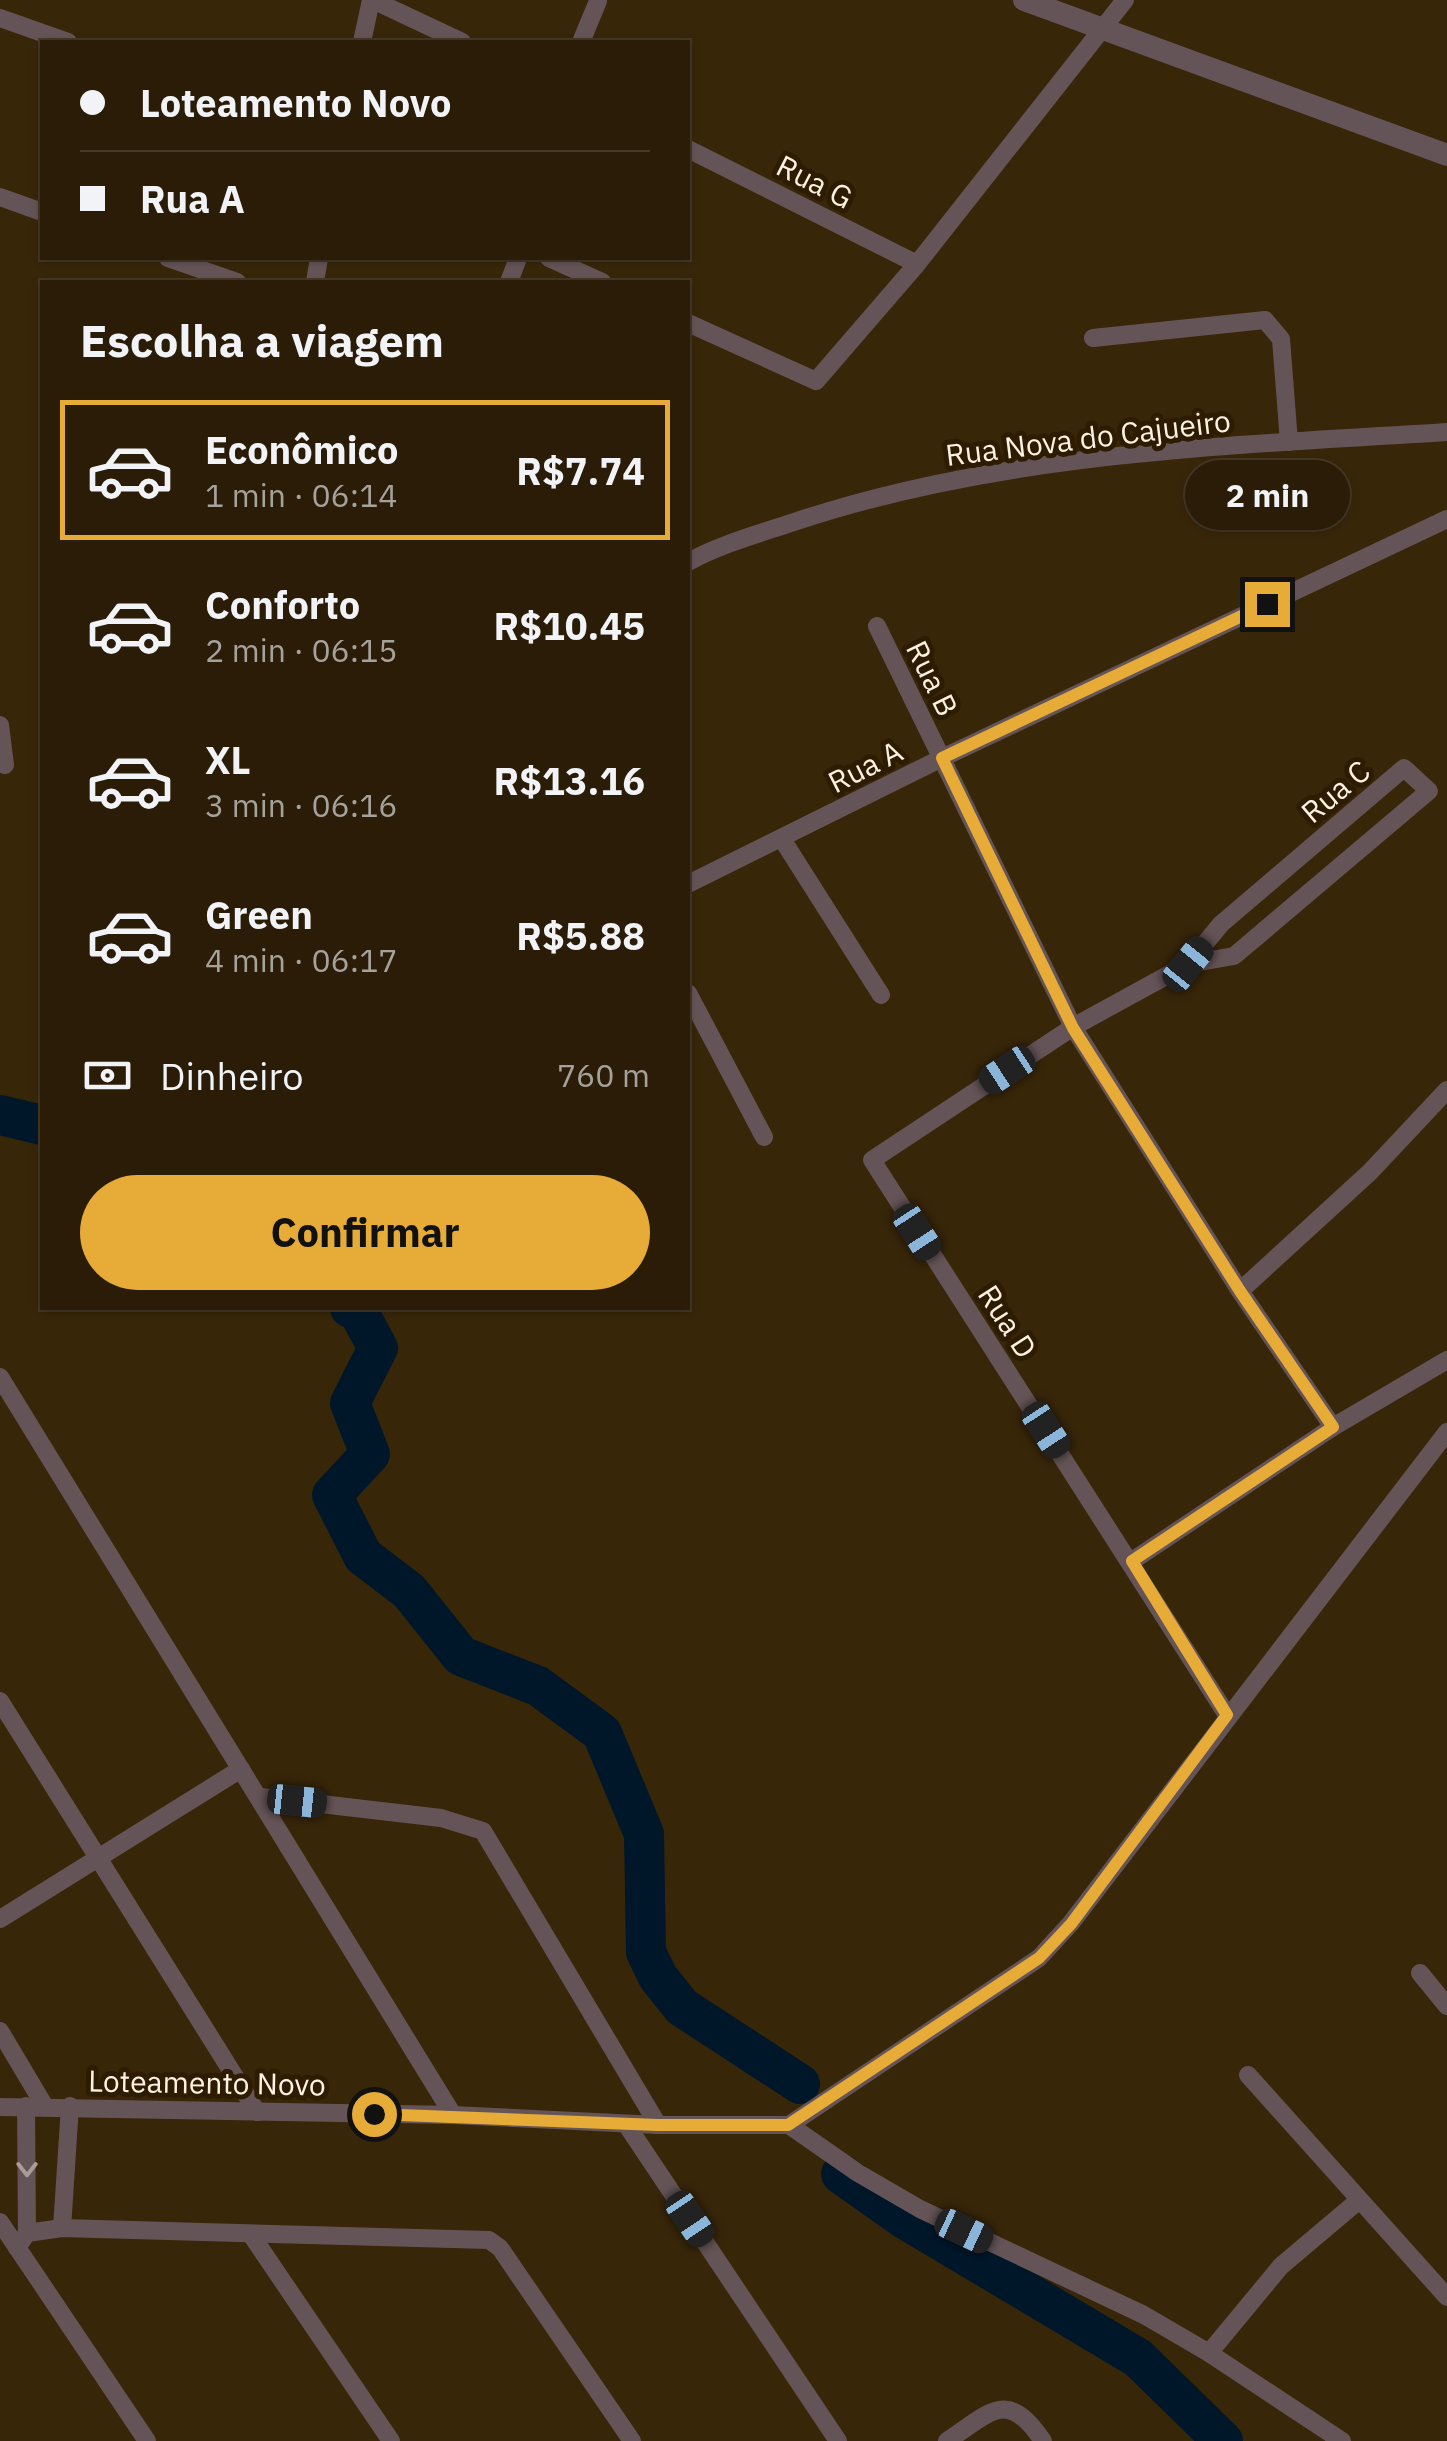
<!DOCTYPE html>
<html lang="pt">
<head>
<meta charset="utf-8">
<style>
  :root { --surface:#2a1c07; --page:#322511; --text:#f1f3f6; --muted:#a5a19b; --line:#463a28; --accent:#e7ac37 }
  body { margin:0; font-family:"IBM Plex Sans",sans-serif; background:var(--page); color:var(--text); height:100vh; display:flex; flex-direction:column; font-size:38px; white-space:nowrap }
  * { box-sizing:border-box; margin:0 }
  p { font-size:32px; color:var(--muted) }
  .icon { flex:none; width:55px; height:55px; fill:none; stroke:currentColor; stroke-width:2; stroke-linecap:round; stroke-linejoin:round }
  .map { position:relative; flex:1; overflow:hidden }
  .drawer { position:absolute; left:40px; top:280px; width:650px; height:1030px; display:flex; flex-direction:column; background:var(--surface); border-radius:0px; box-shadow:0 2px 8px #0004,0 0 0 2px var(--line) }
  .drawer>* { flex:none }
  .top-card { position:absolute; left:40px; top:40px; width:650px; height:220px; border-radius:0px; box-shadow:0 2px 8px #0004,0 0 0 2px var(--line); display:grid; align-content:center; height:220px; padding:0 40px; background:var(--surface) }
  .end { position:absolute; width:45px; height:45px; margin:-22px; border:12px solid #e7ac37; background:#111; box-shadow:0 0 0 5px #111 }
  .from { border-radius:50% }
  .bubble { position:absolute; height:70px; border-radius:35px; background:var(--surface); box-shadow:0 2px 8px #0004,0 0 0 2px var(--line); font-size:32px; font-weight:800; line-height:70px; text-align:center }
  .car { position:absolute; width:30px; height:60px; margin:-30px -15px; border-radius:12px; box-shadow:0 0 8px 2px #0007; background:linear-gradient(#222 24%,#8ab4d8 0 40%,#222 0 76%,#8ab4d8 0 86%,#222 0) }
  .top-card b { display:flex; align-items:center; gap:35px; height:95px; font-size:38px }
  .top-card b+b { border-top:2px solid var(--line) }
  .top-card i { width:25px; height:25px; background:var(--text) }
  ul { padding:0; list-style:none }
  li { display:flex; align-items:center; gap:30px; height:140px; margin:0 20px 15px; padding:0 20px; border:5px solid transparent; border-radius:0px }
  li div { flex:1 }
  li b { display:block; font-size:38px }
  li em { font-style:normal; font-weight:800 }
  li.selected { border-color:var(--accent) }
  li>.icon { width:90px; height:90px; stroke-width:1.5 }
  h2 { padding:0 40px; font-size:45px; line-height:120px }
  .pay { display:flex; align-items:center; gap:25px; height:110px; padding:0 40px; font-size:38px }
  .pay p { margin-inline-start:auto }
  .primary-button { display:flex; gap:20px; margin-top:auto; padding:20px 40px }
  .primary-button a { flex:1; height:115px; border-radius:60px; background:var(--accent); color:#111; font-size:40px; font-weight:800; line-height:115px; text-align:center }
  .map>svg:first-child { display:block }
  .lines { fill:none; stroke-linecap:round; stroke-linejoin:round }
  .river { stroke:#00172a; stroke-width:40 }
  .minor { stroke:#655457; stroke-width:18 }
  .tertiary { stroke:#655457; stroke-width:22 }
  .oneway { stroke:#a99b95 }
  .route { stroke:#e7ac37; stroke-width:12 }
  .labels { text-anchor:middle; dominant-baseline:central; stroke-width:10; stroke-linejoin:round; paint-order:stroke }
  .street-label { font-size:30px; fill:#fdf1e1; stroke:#2d1c01 }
</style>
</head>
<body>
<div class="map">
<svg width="1447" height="2441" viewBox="0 0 1447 2441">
  <rect width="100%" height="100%" fill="#382609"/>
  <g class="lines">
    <g class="river">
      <path d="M 0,1115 L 42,1125"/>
      <path d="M 350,1308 L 358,1311 L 378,1348 L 350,1403 L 370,1454 L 332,1495 L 363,1556 L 409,1591 L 461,1656 L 538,1686 L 602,1733 L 644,1834 L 646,1952 L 658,1977 L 682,2007 L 800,2084"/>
      <path d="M 841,2174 L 903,2218 L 1138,2358 L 1223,2441"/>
    </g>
    <g class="minor">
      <path d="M 373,0 L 462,42"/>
      <path d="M 0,18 L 68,42"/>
      <path d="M 362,42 L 371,0"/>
      <path d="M 581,42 L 598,1"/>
      <path d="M 688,149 L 917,264"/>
      <path d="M 0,197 L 42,212"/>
      <path d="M 168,258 L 237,282"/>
      <path d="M 549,258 L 602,282"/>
      <path d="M 315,282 L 319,258"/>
      <path d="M 509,282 L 518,258"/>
      <path d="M 688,323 L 816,381 L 917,264 L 1125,0"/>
      <path d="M 1093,338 L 1265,320 L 1281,339 L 1289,442"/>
      <path d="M 688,562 C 721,544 758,534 794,522 C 1003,452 1228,446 1447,432"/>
      <path d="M 877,626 L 1073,1027 L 1240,1291 L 1333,1427"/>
      <path d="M 0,725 L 5,765"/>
      <path d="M 782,839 L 881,995"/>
      <path d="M 688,884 L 942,758 L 1447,519"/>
      <path d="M 1188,964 L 1221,924 L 1404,768 L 1429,791 L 1234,956 L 1188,964 L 1073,1027 L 872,1160 L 1227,1715"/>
      <path d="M 688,993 L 764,1137"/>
      <path d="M 1240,1291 L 1370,1172 L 1447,1090"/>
      <path d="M 0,1377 L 453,2115"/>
      <path d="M 1132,1561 L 1333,1427 L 1447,1360"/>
      <path d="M 0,1701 L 257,2112"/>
      <path d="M 261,1797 L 441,1818 L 483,1831 L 658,2125"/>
      <path d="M 0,1919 L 241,1769"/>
      <path d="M 1420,1973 L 1447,2006"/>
      <path d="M 0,2031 L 44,2105"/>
      <path d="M 1248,2075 L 1447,2297"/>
      <path d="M 26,2106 L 27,2233"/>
      <path d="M 0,2107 L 453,2115 L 658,2125 L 789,2125"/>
      <path d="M 626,2124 L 838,2441"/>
      <path d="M 789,2125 L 1039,1958 L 1071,1923 L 1447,1432"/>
      <path d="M 789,2125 L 858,2173 L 920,2209 L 1144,2315 L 1209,2353 L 1342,2441"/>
      <path d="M 0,2222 L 147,2441"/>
      <path d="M 62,2228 L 70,2106"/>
      <path d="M 252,2236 L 391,2441"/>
      <path d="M 17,2248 L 27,2233 L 62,2228 L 489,2240 L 500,2248 L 632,2441"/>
      <path d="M 1209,2353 L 1281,2266 L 1358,2201"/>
      <path d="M 947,2441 C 991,2412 1007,2388 1043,2441"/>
    </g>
    <path class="tertiary" d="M 1024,0 L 1447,155"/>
  </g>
  <defs><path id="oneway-chevron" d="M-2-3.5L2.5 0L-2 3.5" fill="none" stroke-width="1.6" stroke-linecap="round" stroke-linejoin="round" transform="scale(2.5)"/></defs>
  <use class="oneway" href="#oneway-chevron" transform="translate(27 2169) rotate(90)"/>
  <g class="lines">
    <path class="route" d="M 374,2114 L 658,2125 L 788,2125 L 1039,1958 L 1071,1924 L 1227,1715 L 1132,1561 L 1333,1427 L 1240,1291 L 1073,1028 L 942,758 L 1267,604"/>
  </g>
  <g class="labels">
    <g class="street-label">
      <text transform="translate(815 181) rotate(27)">Rua G</text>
      <text transform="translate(1088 437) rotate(-7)">Rua Nova do Cajueiro</text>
      <text transform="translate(933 678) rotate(64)">Rua B</text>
      <text transform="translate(865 766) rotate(-27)">Rua A</text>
      <text transform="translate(1335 791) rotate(-40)">Rua C</text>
      <text transform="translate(1008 1321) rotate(57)">Rua D</text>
      <text transform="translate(207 2082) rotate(1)">Loteamento Novo</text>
    </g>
  </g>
</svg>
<i class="end from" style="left:374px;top:2114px"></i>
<i class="end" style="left:1267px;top:604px"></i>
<div class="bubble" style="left:1185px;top:460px;width:165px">2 min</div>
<i class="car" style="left:1188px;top:964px;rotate:39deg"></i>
<i class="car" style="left:1007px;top:1070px;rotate:237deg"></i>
<i class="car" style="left:917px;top:1232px;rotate:147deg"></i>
<i class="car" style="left:1046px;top:1430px;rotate:147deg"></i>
<i class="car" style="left:297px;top:1801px;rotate:96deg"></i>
<i class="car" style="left:690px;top:2219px;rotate:146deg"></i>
<i class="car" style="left:964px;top:2231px;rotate:115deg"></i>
<div class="top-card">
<b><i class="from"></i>Loteamento Novo</b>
<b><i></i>Rua A</b>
</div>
<section class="drawer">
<h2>Escolha a viagem</h2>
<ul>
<li class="selected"><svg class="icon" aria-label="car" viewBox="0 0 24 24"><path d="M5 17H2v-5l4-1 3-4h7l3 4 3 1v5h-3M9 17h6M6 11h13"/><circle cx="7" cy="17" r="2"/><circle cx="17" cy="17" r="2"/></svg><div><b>Econômico</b><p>1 min · 06:14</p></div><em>R$7.74</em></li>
<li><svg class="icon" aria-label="car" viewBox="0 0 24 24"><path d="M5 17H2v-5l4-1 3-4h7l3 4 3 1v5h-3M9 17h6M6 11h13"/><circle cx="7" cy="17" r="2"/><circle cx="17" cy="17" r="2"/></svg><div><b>Conforto</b><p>2 min · 06:15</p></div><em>R$10.45</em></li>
<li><svg class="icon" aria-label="car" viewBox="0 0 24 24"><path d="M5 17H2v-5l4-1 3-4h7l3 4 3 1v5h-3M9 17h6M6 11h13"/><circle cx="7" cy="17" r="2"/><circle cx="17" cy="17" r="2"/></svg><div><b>XL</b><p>3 min · 06:16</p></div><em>R$13.16</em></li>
<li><svg class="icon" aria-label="car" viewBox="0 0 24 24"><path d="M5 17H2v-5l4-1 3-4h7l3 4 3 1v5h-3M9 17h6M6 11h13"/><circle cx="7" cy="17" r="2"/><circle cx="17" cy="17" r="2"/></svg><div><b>Green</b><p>4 min · 06:17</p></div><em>R$5.88</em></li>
</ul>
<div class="pay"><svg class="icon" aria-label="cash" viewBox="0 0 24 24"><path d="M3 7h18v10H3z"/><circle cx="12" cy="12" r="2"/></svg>Dinheiro<p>760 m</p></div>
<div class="primary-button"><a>Confirmar</a></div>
</section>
</div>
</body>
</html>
